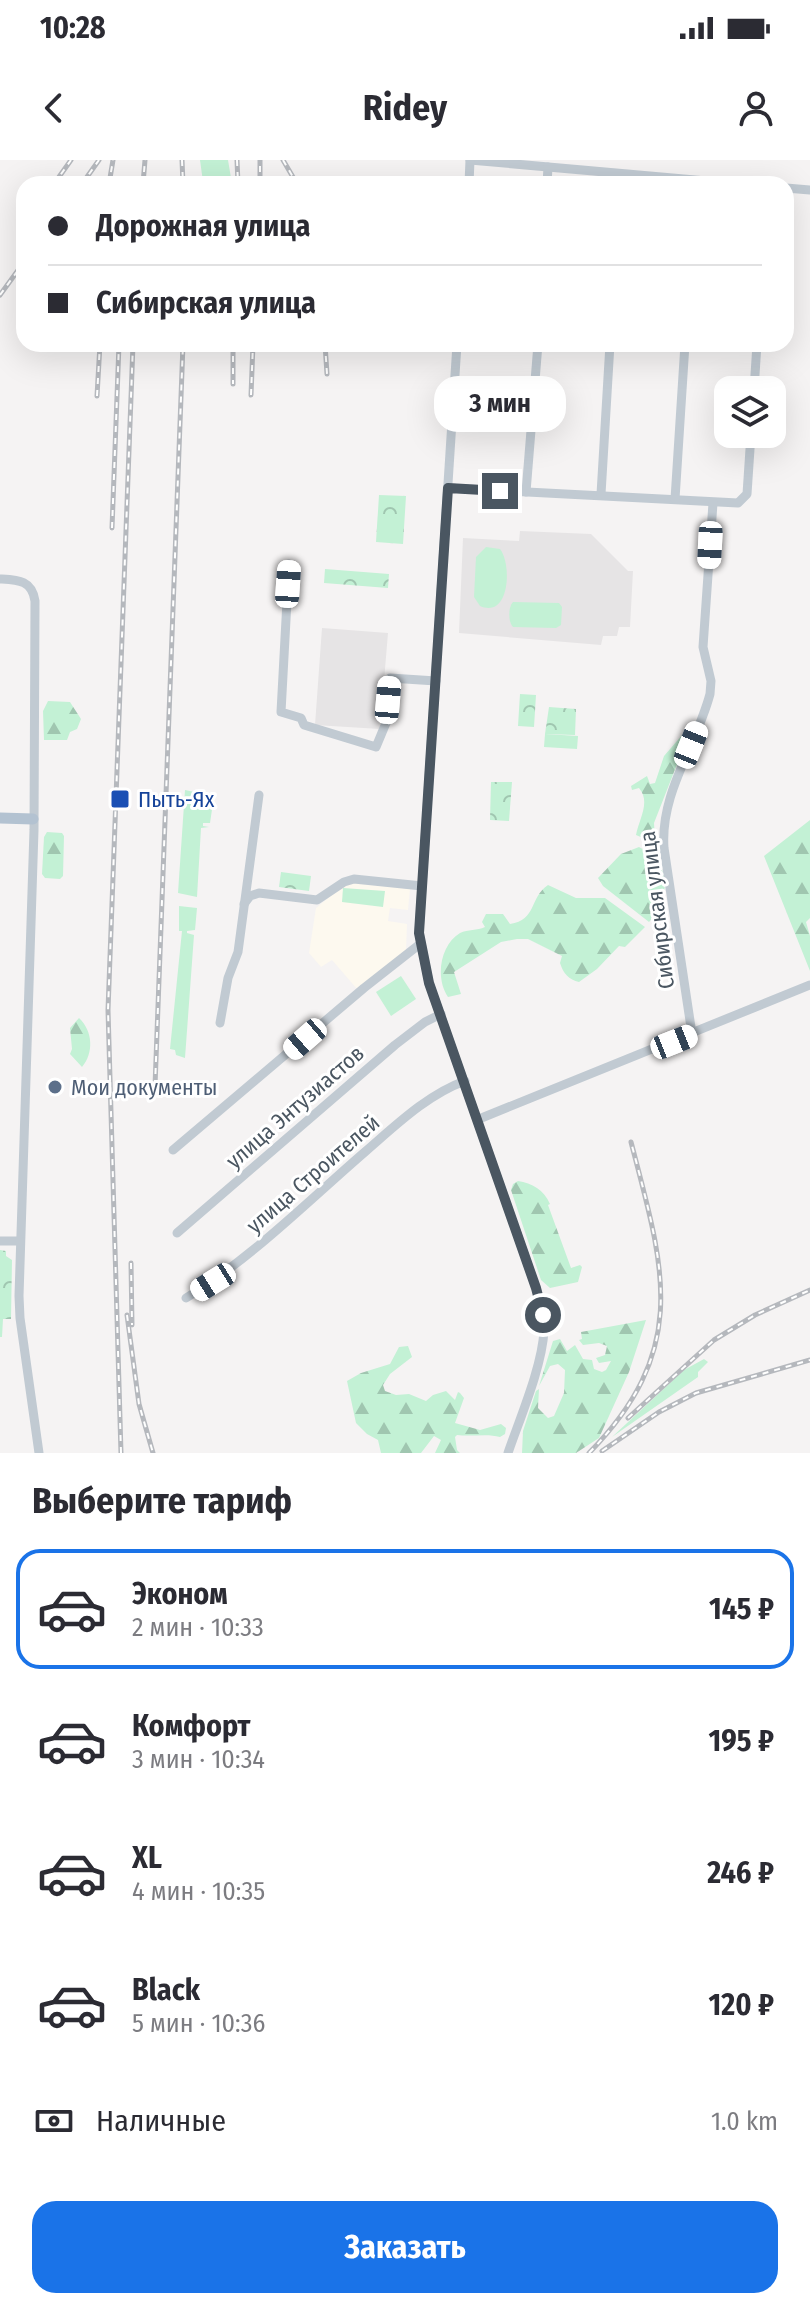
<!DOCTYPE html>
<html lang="ru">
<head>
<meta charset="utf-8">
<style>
  :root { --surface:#fff; --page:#f2f2f3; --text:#2b2b33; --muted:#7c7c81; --line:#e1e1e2; --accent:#1a73e8 }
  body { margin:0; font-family:"Fira Sans Condensed",sans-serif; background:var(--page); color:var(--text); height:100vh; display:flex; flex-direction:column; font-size:30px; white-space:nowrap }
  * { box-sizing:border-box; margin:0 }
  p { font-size:26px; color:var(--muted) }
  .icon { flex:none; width:44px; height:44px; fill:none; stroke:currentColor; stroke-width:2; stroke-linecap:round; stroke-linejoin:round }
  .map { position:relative; height:1293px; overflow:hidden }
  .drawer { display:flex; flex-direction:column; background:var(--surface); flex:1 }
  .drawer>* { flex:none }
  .guide { position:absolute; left:16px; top:16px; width:778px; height:176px; border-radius:24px; box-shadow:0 8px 32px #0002; display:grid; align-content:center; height:176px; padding:0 32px; background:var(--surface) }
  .tools { position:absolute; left:714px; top:216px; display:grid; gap:16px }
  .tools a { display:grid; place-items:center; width:72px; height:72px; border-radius:16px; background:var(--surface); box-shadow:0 8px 32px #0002; font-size:40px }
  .end { position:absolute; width:36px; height:36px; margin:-18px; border:10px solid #4a5661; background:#fff; box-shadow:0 0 0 4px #fff }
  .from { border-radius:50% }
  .bubble { position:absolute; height:56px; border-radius:24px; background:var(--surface); box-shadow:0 8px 32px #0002; font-size:26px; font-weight:700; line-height:56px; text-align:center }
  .car { position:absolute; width:24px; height:48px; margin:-24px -12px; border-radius:10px; box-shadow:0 0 6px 2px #0007; background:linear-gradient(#fff 24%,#345 0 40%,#fff 0 76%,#345 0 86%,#fff 0) }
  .guide b { display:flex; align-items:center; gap:28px; height:76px; font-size:30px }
  .guide b+b { border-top:2px solid var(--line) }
  .guide i { width:20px; height:20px; background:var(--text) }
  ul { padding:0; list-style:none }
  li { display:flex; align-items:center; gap:24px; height:120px; margin:0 16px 12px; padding:0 16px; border:4px solid transparent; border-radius:24px }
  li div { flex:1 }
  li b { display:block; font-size:30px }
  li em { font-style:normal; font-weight:700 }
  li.active { border-color:var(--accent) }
  li>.icon { width:72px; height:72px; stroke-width:1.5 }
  h2 { padding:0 32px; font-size:36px; line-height:96px }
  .pay { display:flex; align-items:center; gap:20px; height:88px; padding:0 32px; font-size:30px }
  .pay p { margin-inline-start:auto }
  .button { display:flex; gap:16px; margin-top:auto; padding:16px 32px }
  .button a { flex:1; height:92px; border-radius:24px; background:var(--accent); color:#fff; font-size:32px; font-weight:700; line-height:92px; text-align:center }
  .status { display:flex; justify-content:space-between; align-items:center; height:56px; padding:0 40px; background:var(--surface); direction:ltr }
  .status svg { height:22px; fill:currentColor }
  header { display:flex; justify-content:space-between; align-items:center; height:104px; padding:0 32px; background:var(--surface); font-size:36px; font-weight:700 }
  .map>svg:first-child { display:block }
  .commercial { fill:#fdf9ef }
  .education { fill:#e6e4e5 }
  .forest { fill:url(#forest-firs) }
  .park { fill:url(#park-crowns) }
  .garden { fill:#c3f1d5 }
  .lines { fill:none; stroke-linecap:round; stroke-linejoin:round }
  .minor { stroke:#c1cad2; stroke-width:9 }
  .major { stroke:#b3c2d1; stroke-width:11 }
  .rail-casing { stroke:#b5b8bd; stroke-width:5 }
  .rail { stroke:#fff; stroke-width:2; stroke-dasharray:6; stroke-linecap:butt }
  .route { stroke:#4a5661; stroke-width:10 }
  .transit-dot { fill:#1a4fb4; stroke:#fff; stroke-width:3 }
  .service-dot { fill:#5c6f8a; stroke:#fff; stroke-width:3 }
  .labels { text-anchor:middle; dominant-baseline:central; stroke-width:6; stroke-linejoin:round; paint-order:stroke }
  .transit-label { font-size:22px; fill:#164399; stroke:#fff; text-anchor:start }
  .street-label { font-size:22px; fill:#4a5661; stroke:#fff }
  .service-label { font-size:22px; fill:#4e5e75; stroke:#fff; text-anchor:start }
</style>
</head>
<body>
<div class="status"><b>10:28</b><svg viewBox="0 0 49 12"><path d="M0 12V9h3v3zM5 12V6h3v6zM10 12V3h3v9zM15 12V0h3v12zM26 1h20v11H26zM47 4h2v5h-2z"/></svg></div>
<header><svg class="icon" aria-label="back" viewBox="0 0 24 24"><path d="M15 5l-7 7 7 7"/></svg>Ridey<svg class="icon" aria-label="person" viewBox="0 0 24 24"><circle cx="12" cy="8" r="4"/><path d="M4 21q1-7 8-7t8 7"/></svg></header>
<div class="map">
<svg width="810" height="1293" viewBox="0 0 810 1293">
  <defs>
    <pattern id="forest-firs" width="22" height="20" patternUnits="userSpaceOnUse" patternTransform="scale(2)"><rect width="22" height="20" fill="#c3f1d5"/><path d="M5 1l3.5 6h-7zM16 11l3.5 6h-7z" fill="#a0c6b0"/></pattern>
    <pattern id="park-crowns" width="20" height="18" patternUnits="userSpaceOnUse" patternTransform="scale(2)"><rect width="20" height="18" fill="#c3f1d5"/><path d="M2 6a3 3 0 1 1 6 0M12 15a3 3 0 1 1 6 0" fill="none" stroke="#a0c6b0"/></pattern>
  </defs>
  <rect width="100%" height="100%" fill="#f5f3f3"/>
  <path class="commercial" d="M 348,722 L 410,729 L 408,750 L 390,748 L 388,761 L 407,764 L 406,790 L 357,829 L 332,800 L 321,807 L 309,793 L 316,748 Z"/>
  <g class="education">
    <path d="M 520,371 L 591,374 L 628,411 L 633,411 L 630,467 L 619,467 L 617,476 L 603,476 L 601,485 L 459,473 L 463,378 L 519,381 Z"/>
    <path d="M 322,468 L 388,473 L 380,569 L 315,565 Z"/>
  </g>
  <g class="forest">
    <path d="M 48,541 L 70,542 L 81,559 L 77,569 L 70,572 L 67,580 L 44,580 L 43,551 Z"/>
    <path d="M 683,574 L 685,577 L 685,584 L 654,663 L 655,679 L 650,681 L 636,675 C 639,659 651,642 639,628 L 632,630 L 631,626 L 647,616 L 650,624 L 655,623 L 664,596 Z"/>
    <path d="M 810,660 L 810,758 L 806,762 L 810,776 L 810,811 L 764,696 Z"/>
    <path d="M 47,672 L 62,673 L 64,676 L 63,716 L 60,719 L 45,718 L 42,714 L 44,677 Z"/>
    <path d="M 639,687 C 672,703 671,738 649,762 L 603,726 L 598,718 L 621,694 Z"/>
    <path d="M 548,725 L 576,738 L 605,738 L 645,767 L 625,787 L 619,786 L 597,809 L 579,822 C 569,820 563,813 560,803 L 562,796 L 528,779 L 517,779 L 501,782 L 454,812 L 461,834 L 448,837 C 435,818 440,785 460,773 C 468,769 477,771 485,767 L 482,762 L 486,754 L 503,754 L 510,764 C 537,760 529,738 548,725 Z"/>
    <path d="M 79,858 C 93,871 94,893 82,907 L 70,894 L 72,889 L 70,868 Z"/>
    <path d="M 518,1021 C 532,1023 544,1030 550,1044 L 548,1045 L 571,1108 L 580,1105 L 582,1107 L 578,1122 L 550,1128 L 541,1120 L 511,1030 L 513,1024 Z"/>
    <path d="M 646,1160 L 629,1212 L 599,1278 L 576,1293 L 522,1293 L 523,1271 L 536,1231 L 539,1229 L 538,1248 L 548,1258 L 554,1256 L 564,1233 L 565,1210 L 558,1204 L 550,1206 L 539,1226 L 553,1181 L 560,1179 L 567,1191 L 575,1185 L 583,1199 L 592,1200 L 594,1209 L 602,1212 L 606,1210 L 611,1201 L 599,1203 L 596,1198 L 605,1195 L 607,1186 L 599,1183 L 583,1185 L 579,1180 L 582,1179 L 581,1172 Z"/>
    <path d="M 408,1186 L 412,1197 L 390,1214 L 383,1225 L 385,1231 L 396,1235 L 409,1234 L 426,1241 L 433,1235 L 446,1231 L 455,1240 L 458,1232 L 460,1233 L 464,1238 L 455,1263 L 480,1270 L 501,1264 L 506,1268 L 505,1274 L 500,1277 C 487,1273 472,1277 457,1275 L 455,1277 L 457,1290 L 460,1293 L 435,1293 L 441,1280 L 434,1276 L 421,1293 L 381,1293 L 378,1280 L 367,1274 L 356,1263 L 347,1221 L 361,1213 L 390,1204 L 399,1187 Z"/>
    <path d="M 704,1199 L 708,1202 L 698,1212 L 698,1217 L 612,1277 L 684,1210 Z"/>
  </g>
  <g class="park">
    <path d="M 379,335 L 406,336 L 403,384 L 376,382 Z"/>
    <path d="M 325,409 L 389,414 L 388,428 L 324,423 Z"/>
    <path d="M 520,534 L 536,535 L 534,567 L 518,566 Z"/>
    <path d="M 549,547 L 576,549 L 575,575 L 545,574 Z"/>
    <path d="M 491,622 L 512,622 L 509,661 L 490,660 Z"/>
    <path d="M 281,712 L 311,716 L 309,731 L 279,727 Z"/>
    <path d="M 0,1090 L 6,1091 L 6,1096 L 12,1100 L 11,1159 L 3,1159 L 2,1177 L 0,1177 Z"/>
  </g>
  <g class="garden">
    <path d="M 200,0 L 228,0 L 232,24 L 203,22 Z"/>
    <path d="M 486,387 L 500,389 C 512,404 510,459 480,446 L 474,437 L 476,397 Z"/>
    <path d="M 513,442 L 559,443 L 562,447 L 561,465 L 556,468 L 513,467 C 508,462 508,447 513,442 Z"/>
    <path d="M 545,574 L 578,576 L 577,589 L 544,587 Z"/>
    <path d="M 185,630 L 214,636 L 210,663 L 203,663 L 203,666 L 209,667 L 201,668 L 197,737 L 178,733 Z"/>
    <path d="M 343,728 L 385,731 L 383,747 L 342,742 Z"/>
    <path d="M 179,746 L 197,748 L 195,770 L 187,771 L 187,773 L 194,775 L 185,898 L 176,895 L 175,890 L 170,889 L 182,771 L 179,771 Z"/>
    <path d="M 401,816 L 416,839 L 391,856 L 376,832 Z"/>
  </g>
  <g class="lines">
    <g class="minor">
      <path d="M 470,0 L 740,24"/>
      <path d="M 469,24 L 470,0"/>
      <path d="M 547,24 L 548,7"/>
      <path d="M 786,28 L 810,30"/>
      <path d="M 457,184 L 419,773 L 429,823 L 536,1128 C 540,1142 545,1157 544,1171 C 542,1207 520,1258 508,1293"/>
      <path d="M 754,230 L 757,184"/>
      <path d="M 448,328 L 738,343 L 747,334 L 751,274"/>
      <path d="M 526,332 L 538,184"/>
      <path d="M 601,334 L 610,184"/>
      <path d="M 675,339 L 685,184"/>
      <path d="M 289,404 L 281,552 L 301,558 L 304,565 L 376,587 L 386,563 L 390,518 L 436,521"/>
      <path d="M 0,419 C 18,420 32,420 35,441 L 34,670 L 19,1136 L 20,1158 L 39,1293"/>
      <path d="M 244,744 L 250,736 L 259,733 L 317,740 L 344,722 L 354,719 L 422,726"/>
      <path d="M 220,863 L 228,818 L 238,792 L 259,635"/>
      <path d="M 692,874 L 664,688 C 660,632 696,587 710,534 L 711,521 L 703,487 L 713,343"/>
      <path d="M 479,959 L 810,825"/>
      <path d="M 173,990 L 364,828 L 420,784"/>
      <path d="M 177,1073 L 395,885 L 425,862 L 441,854"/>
      <path d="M 0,1081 L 20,1081"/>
      <path d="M 186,1138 C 252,1098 308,1041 366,991 C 395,966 428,934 465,921"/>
    </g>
    <path class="major" d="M 0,658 L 33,659"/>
    <defs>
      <g id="rail">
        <path d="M 182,0 L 183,24"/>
        <path d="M 237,0 L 238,24"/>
        <path d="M 283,0 L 297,24"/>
        <path d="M 54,24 L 71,0"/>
        <path d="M 82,24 L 99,0"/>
        <path d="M 109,24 L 113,0"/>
        <path d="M 143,24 L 145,0"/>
        <path d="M 260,24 L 260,0"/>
        <path d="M 0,135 L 24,102"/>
        <path d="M 233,184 L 233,224"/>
        <path d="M 325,184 L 327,214"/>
        <path d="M 251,235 L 253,184"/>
        <path d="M 97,236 L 100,184"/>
        <path d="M 112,368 L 119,184"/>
        <path d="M 155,926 L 183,184"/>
        <path d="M 131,1103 L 132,1165"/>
        <path d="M 127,1155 L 139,1244 L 153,1293"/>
        <path d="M 628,1258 L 714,1180 L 755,1155 L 810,1130"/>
        <path d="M 602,1291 L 659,1252 L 696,1233 L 810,1200"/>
        <path d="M 121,1293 L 108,850 L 133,184"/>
        <path d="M 589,1293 C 691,1189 664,1108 631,982"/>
      </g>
    </defs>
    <use href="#rail" class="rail-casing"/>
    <use href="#rail" class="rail"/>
  </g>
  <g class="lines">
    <path class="route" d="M 500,331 L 448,328 L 419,773 L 429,823 L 536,1128 L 543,1155"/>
  </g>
  <rect class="transit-dot" x="110" y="629" width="20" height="20" rx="4"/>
  <circle class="service-dot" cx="55" cy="927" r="8"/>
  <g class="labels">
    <g class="transit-label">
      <text x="138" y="639">Пыть-Ях</text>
    </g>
    <g class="street-label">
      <text transform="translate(657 750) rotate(-97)">Сибирская улица</text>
      <text transform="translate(295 947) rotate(-41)">улица Энтузиастов</text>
      <text transform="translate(313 1014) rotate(-41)">улица Строителей</text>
    </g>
    <g class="service-label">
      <text x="71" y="927">Мои документы</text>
    </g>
  </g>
</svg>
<div class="tools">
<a><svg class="icon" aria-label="layers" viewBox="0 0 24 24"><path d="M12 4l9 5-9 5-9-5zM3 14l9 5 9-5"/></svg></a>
</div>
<i class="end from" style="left:543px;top:1155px"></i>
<i class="end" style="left:500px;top:331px"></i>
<div class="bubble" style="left:434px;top:216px;width:132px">3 мин</div>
<i class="car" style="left:710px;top:385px;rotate:183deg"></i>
<i class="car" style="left:288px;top:424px;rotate:4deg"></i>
<i class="car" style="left:388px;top:540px;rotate:5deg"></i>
<i class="car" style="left:691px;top:585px;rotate:22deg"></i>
<i class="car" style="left:305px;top:879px;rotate:229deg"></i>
<i class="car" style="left:674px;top:882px;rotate:68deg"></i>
<i class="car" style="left:213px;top:1122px;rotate:238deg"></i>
<div class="guide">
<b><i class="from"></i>Дорожная улица</b>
<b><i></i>Сибирская улица</b>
</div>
</div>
<section class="drawer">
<h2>Выберите тариф</h2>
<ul>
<li class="active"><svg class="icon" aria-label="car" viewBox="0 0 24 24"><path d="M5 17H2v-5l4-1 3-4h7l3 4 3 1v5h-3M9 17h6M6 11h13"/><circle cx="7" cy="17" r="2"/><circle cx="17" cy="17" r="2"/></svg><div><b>Эконом</b><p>2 мин · 10:33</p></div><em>145 ₽</em></li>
<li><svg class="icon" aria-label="car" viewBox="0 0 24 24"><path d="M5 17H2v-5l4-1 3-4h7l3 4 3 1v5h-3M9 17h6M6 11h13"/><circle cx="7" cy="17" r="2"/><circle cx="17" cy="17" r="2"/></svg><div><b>Комфорт</b><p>3 мин · 10:34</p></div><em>195 ₽</em></li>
<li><svg class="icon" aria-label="car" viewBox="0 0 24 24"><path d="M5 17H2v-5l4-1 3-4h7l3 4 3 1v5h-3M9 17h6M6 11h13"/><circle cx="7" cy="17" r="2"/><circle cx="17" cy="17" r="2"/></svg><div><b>XL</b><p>4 мин · 10:35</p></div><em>246 ₽</em></li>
<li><svg class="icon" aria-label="car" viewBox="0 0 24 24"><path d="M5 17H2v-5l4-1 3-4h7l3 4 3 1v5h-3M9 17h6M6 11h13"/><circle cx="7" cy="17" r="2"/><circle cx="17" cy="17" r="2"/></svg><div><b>Black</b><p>5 мин · 10:36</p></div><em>120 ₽</em></li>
</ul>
<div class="pay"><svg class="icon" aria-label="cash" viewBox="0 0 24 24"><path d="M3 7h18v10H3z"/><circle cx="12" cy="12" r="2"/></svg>Наличные<p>1.0 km</p></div>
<div class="button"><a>Заказать</a></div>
</section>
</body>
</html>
